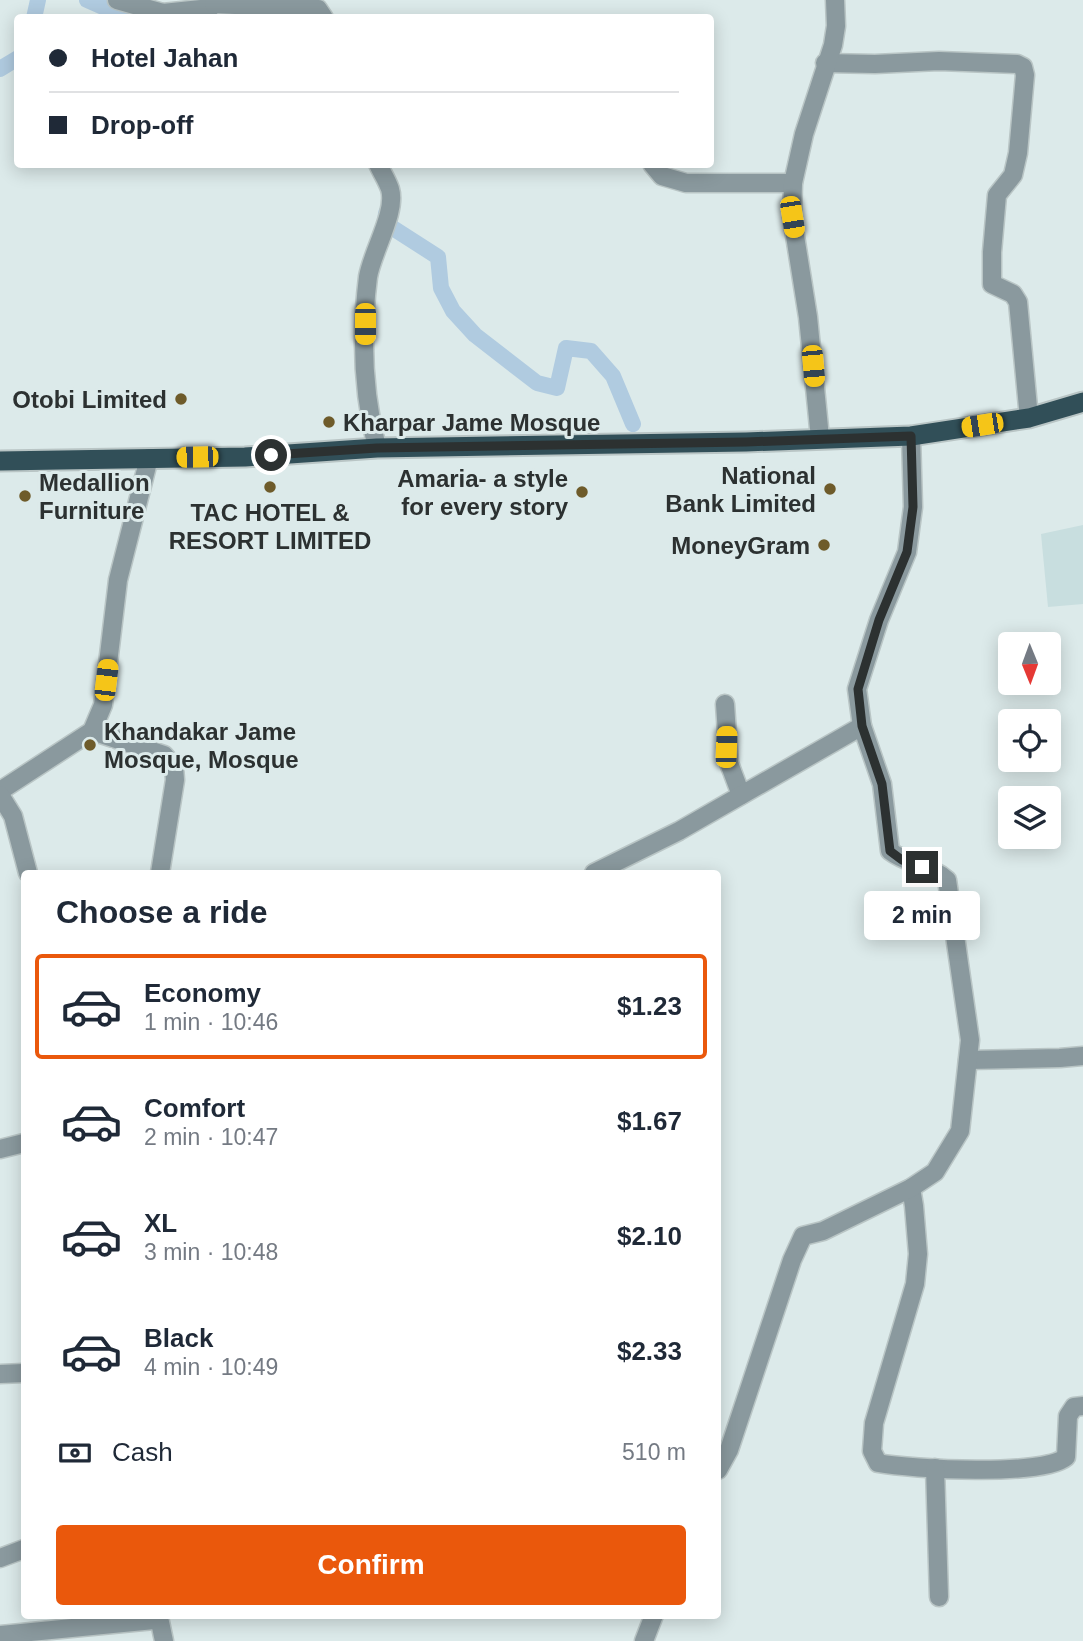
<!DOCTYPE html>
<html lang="en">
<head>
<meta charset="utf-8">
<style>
  :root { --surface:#fff; --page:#f2f2f3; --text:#1f2937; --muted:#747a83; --line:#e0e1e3; --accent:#ea580c }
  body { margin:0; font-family:Arial,sans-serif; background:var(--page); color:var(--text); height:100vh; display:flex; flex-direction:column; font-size:26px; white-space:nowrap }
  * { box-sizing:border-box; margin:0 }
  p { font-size:23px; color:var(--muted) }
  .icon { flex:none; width:38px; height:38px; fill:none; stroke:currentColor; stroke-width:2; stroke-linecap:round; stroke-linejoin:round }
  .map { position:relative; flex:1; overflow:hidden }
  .sheet { position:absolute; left:21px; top:870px; width:700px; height:749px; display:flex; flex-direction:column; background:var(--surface); border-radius:7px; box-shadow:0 4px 18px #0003 }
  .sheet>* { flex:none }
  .banner { position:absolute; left:14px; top:14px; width:700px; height:154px; border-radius:7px; box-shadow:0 4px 18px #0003; display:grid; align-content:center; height:154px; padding:0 35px; background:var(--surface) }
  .needle { width:46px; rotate:179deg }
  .buttons { position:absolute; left:998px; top:632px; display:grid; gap:14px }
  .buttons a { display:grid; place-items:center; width:63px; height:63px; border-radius:7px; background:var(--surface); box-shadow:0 4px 18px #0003; font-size:35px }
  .end { position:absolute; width:32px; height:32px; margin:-16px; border:9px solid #2c3131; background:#fff; box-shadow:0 0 0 4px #fff }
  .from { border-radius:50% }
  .bubble { position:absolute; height:49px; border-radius:7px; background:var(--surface); box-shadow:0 4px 18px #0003; font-size:23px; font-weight:700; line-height:49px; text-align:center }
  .car { position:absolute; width:21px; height:42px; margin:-21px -10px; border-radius:9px; box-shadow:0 0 5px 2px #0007; background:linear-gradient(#f5c518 24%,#345 0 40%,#f5c518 0 76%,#345 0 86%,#f5c518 0) }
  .banner b { display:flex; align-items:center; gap:24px; height:66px; font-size:26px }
  .banner b+b { border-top:2px solid var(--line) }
  .banner i { width:18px; height:18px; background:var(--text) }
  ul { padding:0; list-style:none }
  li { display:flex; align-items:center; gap:21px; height:105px; margin:0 14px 10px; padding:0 21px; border:4px solid transparent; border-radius:7px }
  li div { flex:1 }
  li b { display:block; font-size:26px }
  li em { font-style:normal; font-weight:700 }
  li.selected { border-color:var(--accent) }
  li>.icon { width:63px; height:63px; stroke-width:1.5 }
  h2 { padding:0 35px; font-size:32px; line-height:84px }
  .pay { display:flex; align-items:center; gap:18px; height:77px; padding:0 35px; font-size:26px }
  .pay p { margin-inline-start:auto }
  .cta { display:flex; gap:14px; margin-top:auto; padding:14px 35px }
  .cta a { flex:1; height:80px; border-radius:7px; background:var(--accent); color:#fff; font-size:28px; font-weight:700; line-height:80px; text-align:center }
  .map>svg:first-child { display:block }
  .built { fill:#c8dedf }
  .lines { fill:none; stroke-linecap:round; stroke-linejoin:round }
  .canal { stroke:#b0cbe0; stroke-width:16 }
  .minor-casing { stroke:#b9c5c5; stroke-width:21 }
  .trunk-casing { stroke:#b9c5c5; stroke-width:23 }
  .minor { stroke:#8a999e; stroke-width:18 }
  .trunk { stroke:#314f58; stroke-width:19 }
  .route { stroke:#2c3131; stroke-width:9 }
  .poi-dot { fill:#6e5b2a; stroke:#dceaea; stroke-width:2.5 }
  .labels { text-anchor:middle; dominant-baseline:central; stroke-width:6; stroke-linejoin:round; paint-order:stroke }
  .poi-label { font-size:24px; font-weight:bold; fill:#2c3131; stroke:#dceaea; text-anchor:end }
</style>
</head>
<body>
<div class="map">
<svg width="1083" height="1641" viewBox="0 0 1083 1641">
  <rect width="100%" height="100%" fill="#dceaea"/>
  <path class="built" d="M 1083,525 L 1083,604 L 1048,607 L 1041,534 Z"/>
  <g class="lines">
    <g class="canal">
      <path d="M 87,0 L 128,18"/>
      <path d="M 264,15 L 304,18"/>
      <path d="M 34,18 L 38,0"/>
      <path d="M 135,18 L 165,16"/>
      <path d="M 0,69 L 18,58"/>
      <path d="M 386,213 L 385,223 L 438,257 L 441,288 L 453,311 L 475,335 L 537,383 L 557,388 L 566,348 L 591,351 L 613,376 L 633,424"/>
    </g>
    <defs>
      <g id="minor">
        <path d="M 117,0 L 163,13 L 210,8 L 216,0"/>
        <path d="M 214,4 L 318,9 L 324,18"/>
        <path d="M 825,63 L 875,64 L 939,61 L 1017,64 L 1023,67 L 1025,75 L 1018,153 L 1013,175 L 997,195 L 992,252 L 992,284 L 1013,294 L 1018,302 L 1029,418"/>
        <path d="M 652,164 L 662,176 L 686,183 L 793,183"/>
        <path d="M 820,438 L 808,317 L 792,217 L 793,183 L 804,134 L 833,45 L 836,26 L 835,0"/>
        <path d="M 377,448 C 363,393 361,333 368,277 C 372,252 397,212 390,189 C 387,180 382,173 378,164"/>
        <path d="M 725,704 L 729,763 L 741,795"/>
        <path d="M 92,731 L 164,755 L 174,767 L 175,780 L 160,873"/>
        <path d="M 0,791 L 92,731 L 103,705 L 118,580 L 149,458"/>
        <path d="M 0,795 L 13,816 L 28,873"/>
        <path d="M 594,873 L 679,831 L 862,726"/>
        <path d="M 968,1060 L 1060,1058 L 1083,1056"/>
        <path d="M 0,1149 L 24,1143"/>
        <path d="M 911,1188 L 914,1206 L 918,1254 L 915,1284 L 874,1423 L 872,1451 L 878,1463 C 912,1469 1043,1477 1066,1457 L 1068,1416 L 1074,1407 L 1083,1406"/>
        <path d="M 0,1374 L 24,1373"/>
        <path d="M 935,1468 L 939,1597"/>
        <path d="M 718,1470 L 729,1450 L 792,1260 L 803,1236 L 823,1231 L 911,1188 L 935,1172 L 960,1131 L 970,1040 L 947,880 C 931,865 908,865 890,851 L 882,784 L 862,726 L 857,689 L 879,620 L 907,552 L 913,507 L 911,436"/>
        <path d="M 0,1558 L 24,1549"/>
        <path d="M 0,1635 L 154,1620 L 160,1622 L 164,1641"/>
        <path d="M 644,1641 L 654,1615"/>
      </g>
      <path id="trunk" d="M 0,461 L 245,457 L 377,448 L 746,442 L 911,436 L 1029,418 L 1083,402"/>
    </defs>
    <use href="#minor" class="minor-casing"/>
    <use href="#trunk" class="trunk-casing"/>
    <use href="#minor" class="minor"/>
    <use href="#trunk" class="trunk"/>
  </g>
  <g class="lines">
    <path class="route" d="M 271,455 L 377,448 L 746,442 L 911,436 L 913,507 L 907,552 L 879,620 L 858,689 L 862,726 L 882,784 L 890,851 L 902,860 L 922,867"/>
  </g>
  <g class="poi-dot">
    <circle cx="181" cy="399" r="7"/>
    <circle cx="329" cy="422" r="7"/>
    <circle cx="270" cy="487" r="7"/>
    <circle cx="830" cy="489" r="7"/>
    <circle cx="582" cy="492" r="7"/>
    <circle cx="25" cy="496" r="7"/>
    <circle cx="824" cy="545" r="7"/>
    <circle cx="90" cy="745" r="7"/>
  </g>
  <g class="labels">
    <g class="poi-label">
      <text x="167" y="399">Otobi Limited</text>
      <text x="343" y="422" text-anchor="start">Kharpar Jame Mosque</text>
      <text x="816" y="475">National<tspan x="816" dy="28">Bank Limited</tspan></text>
      <text x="568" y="478">Amaria- a style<tspan x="568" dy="28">for every story</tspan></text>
      <text x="39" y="482" text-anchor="start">Medallion<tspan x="39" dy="28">Furniture</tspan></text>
      <text x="270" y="512" text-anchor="middle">TAC HOTEL &amp;<tspan x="270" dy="28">RESORT LIMITED</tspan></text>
      <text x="810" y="545">MoneyGram</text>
      <text x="104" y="731" text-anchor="start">Khandakar Jame<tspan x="104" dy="28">Mosque, Mosque</tspan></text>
    </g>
  </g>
</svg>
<div class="buttons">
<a><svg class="needle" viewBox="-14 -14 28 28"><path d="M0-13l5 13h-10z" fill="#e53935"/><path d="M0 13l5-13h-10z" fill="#747a83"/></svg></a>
<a><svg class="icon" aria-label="locate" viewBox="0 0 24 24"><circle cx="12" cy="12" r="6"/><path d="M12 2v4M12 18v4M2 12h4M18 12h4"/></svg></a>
<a><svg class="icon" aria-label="layers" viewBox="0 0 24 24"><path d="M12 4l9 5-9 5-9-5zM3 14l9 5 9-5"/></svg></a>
</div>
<i class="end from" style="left:271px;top:455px"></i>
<i class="end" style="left:922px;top:867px"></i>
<div class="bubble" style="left:864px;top:891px;width:116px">2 min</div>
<i class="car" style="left:792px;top:217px;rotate:171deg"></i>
<i class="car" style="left:365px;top:324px;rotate:180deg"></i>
<i class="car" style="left:813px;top:366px;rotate:175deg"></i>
<i class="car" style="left:982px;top:425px;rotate:261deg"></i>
<i class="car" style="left:197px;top:457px;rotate:269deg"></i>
<i class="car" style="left:106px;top:680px;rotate:7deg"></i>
<i class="car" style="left:726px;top:747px;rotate:2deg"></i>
<div class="banner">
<b><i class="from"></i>Hotel Jahan</b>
<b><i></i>Drop-off</b>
</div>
<section class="sheet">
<h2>Choose a ride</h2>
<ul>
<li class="selected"><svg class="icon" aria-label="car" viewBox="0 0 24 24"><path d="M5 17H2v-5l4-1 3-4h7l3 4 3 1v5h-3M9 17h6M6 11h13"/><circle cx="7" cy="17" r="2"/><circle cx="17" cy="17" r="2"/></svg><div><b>Economy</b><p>1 min · 10:46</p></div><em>$1.23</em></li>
<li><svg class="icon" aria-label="car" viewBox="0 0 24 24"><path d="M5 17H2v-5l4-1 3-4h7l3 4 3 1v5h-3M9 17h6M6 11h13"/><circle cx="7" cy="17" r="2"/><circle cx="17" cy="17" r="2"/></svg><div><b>Comfort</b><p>2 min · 10:47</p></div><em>$1.67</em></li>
<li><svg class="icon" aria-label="car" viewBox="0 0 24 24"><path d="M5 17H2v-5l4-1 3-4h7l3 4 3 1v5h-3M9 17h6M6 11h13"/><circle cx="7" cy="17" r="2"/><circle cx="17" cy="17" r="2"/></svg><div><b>XL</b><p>3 min · 10:48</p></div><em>$2.10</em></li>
<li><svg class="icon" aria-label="car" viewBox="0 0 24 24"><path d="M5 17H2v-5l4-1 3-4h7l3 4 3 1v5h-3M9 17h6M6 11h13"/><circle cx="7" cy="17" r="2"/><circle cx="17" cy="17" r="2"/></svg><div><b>Black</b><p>4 min · 10:49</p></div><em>$2.33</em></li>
</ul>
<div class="pay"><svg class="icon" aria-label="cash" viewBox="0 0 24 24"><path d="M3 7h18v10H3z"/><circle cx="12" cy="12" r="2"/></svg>Cash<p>510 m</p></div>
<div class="cta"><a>Confirm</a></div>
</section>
</div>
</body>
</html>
